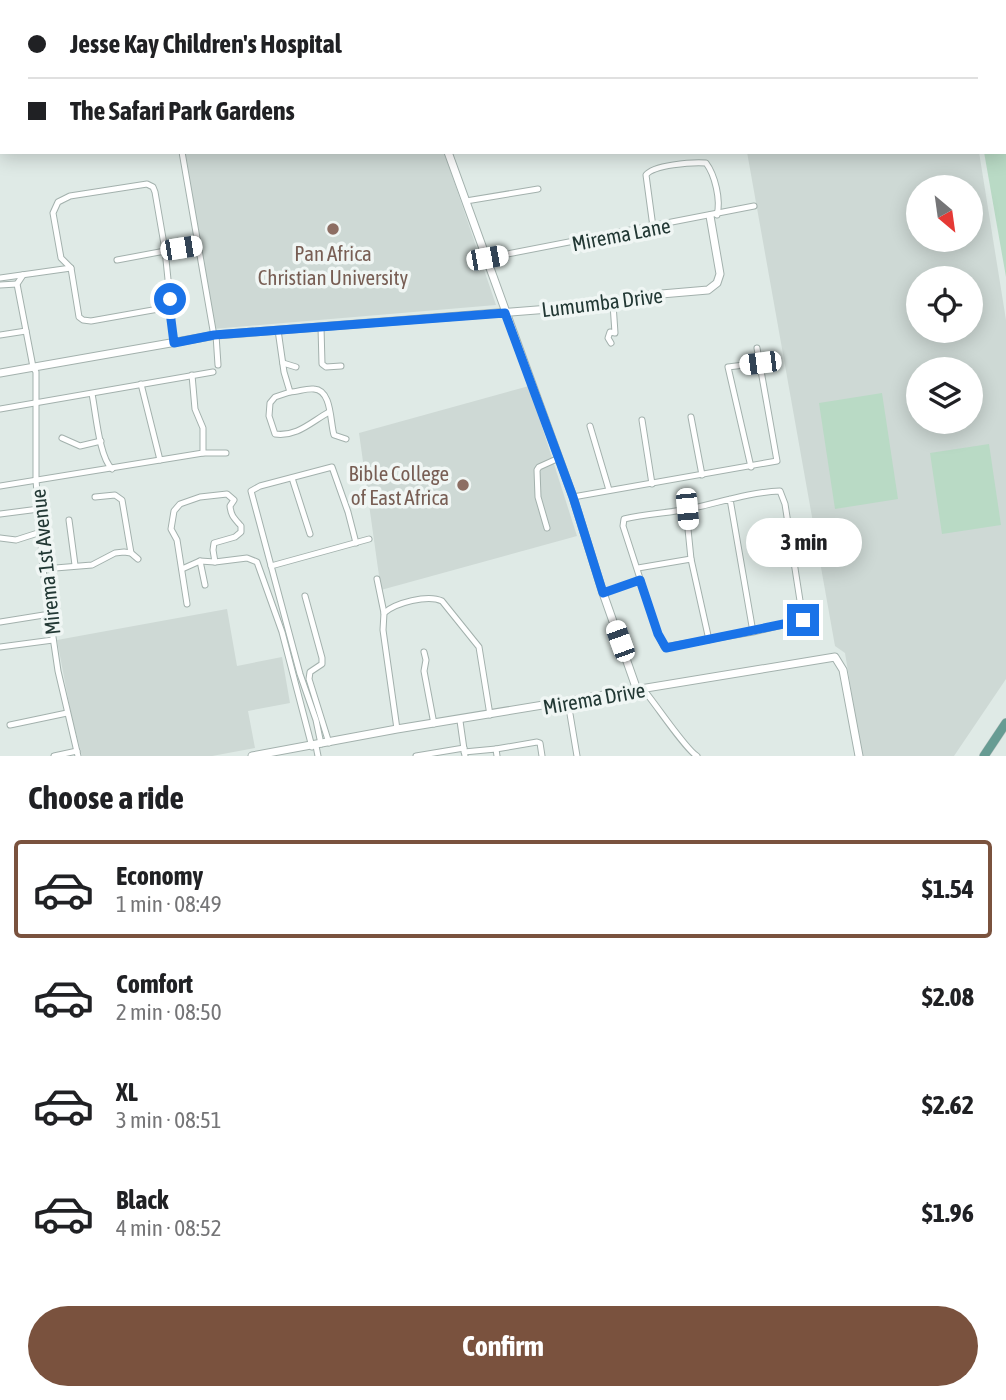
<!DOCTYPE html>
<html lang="en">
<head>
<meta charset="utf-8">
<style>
  :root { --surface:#fff; --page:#f2f2f2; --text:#202124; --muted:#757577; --line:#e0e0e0; --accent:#7a523e }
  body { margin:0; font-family:"Asap Condensed",sans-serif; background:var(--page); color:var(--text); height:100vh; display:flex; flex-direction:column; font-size:26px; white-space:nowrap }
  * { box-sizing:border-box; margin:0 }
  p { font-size:23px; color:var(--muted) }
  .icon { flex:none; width:38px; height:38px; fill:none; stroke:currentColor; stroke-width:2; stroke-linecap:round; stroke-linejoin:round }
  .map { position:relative; height:756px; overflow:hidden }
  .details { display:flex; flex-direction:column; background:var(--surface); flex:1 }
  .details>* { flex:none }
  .banner { position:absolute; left:0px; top:0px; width:1006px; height:154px; box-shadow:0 4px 18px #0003; display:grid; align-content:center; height:154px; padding:0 28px; background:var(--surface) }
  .needle { width:46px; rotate:151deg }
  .fabs { position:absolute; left:906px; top:175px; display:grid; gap:14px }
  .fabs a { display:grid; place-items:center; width:77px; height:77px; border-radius:50%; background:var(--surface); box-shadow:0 4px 18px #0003; font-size:35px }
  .end { position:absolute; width:32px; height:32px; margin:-16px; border:9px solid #1a73e8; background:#fff; box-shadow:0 0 0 4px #fff }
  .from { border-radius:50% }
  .bubble { position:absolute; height:49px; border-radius:24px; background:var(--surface); box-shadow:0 4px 18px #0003; font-size:23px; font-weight:700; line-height:49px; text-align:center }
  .car { position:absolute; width:21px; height:42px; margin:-21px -10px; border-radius:9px; box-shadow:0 0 5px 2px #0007; background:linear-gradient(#fff 24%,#345 0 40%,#fff 0 76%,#345 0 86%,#fff 0) }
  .banner b { display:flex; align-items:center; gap:24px; height:66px; font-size:26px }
  .banner b+b { border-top:2px solid var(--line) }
  .banner i { width:18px; height:18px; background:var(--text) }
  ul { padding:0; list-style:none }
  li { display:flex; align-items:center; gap:21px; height:98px; margin:0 14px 10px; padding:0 14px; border:4px solid transparent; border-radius:7px }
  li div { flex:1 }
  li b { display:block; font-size:26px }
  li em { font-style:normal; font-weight:700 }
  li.current { border-color:var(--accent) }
  li>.icon { width:63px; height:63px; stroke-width:1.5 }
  h2 { padding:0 28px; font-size:32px; line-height:84px }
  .primary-button { display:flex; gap:14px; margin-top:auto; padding:14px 28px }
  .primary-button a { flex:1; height:80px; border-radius:42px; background:var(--accent); color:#fff; font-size:28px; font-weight:700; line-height:80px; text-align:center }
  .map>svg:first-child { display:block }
  .built { fill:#ced9d5; fill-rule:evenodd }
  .green { fill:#b9dac5 }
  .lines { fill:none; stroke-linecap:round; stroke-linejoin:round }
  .minor-casing { stroke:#a3b1ad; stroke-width:7 }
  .tertiary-casing { stroke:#a3b1ad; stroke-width:9 }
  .primary-casing { stroke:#c1c7c6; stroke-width:10 }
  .minor { stroke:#fff; stroke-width:5 }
  .tertiary { stroke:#fff; stroke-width:7 }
  .primary { stroke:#679c93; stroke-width:9 }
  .route { stroke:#1a73e8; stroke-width:9 }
  .education-dot { fill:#8d6e63; stroke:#f0f6f4; stroke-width:2.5 }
  .labels { text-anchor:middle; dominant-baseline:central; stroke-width:7; stroke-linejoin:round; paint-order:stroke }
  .street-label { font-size:21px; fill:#223834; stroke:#f0f6f4 }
  .education-label { font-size:21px; fill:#785e54; stroke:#f0f6f4 }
</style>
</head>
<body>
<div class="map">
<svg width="1006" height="756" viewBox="0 0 1006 756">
  <rect width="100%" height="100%" fill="#dfeae6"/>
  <g class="built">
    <path d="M 183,152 L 444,152 L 496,305 L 213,329 Z"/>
    <path d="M 747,152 L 979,152 L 1006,320 L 1006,679 L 954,756 L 862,756 L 845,653 L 835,646 ZM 919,187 L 971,187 L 971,240 L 919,240 ZM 919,278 L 971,278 L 971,331 L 919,331 ZM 919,369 L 971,369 L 971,422 L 919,422 Z"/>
    <path d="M 529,386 L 577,536 L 381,590 L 359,433 Z"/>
    <path d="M 227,609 L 237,666 L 282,657 L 290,703 L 248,711 L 255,748 L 212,756 L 82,756 L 71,714 L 57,640 Z"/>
  </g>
  <g class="green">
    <path d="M 956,0 L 1006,0 L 1006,277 L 984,152 L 1004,152 L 1004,2 Z"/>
    <path d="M 882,393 L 898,499 L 835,509 L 819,403 Z"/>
    <path d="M 989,444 L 1001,525 L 942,534 L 930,453 Z"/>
  </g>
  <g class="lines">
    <defs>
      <g id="minor">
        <path d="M 73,0 L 73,2"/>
        <path d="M 153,0 L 153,2"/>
        <path d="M 262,0 L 263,2"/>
        <path d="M 312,0 L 312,2"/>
        <path d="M 362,0 L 362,2"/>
        <path d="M 996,0 L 999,2"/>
        <path d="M 128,2 L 137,0"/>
        <path d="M 459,2 L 468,0"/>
        <path d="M 1004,5 L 1006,6"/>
        <path d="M 0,27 L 2,27"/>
        <path d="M 0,101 L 2,100"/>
        <path d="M 182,152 L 214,336"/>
        <path d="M 147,184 L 153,187 L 155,192 L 165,250 L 170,299 L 169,304 L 164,308 L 91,321 L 83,320 L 79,317 L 71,268 L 61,258 L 53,213 L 58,202 L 70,196 Z"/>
        <path d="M 466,201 L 538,189"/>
        <path d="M 653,227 L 646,175 C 653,165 692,162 706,163 C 715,175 721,200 717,215"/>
        <path d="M 487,258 L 754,206"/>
        <path d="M 117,260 L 197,245"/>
        <path d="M 23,275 L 17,284 L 33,367 L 36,372 L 36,480 L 43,569 L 58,671 L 78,756"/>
        <path d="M 0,278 L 71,268"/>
        <path d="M 0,285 L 17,284"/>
        <path d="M 169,304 L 174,343"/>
        <path d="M 321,327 L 322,364 L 326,367 L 341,366"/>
        <path d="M 278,330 L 284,372 L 290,392 C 298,392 306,388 314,389 C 332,390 330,422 334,435 L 346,439"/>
        <path d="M 0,335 L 26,331"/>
        <path d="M 216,335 L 218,365"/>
        <path d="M 611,343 L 608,338 L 610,332 L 615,333 L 613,304"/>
        <path d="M 283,363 L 296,367"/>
        <path d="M 192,375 L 195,409 L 203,428 L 203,453"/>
        <path d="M 141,384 L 160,460 L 203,453 L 226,453"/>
        <path d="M 290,392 L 275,397 L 270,403 L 269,416 L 275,434 C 297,437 311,422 329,412"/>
        <path d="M 92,394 C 96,413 99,457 112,469"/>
        <path d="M 0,409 L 213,372"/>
        <path d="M 691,417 L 702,475"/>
        <path d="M 642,420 L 652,484"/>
        <path d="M 590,426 L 609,490"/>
        <path d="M 62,438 L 80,446 L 101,441"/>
        <path d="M 751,467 L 728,367 L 760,363"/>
        <path d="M 292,478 L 310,534"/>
        <path d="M 0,486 L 160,460"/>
        <path d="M 95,497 L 115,495 L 122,500 L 131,553"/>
        <path d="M 573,497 L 777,461 L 757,348"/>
        <path d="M 730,499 L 753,632 L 803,620 L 785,504 L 780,491 C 750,492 718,503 689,509 C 667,513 645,514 624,519 L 623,526 L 658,634 L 664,647 L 753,632"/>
        <path d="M 686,509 L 691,559 L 709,640"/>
        <path d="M 0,514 L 39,509"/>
        <path d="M 69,520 L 75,565"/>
        <path d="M 547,528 L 538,497 L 537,470 L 539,467 L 559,458"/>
        <path d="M 0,538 L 16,540 L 41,532"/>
        <path d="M 200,561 L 205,585"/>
        <path d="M 271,566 L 369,539"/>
        <path d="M 638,568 L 691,559"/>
        <path d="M 43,569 L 92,565 L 115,553 L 124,552 L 131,553 L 138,559"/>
        <path d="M 182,569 L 200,561 L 215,562 L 247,558 L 257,562 L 282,632 L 312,747"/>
        <path d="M 377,579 L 384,613"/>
        <path d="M 603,593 L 641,580"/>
        <path d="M 305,596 L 322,658 L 322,664 L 310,672 L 309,679 L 329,743"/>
        <path d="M 187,604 L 177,540 L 171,529 L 174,511 L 180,504 L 200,497 L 227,494 L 234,500 L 230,506 C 231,516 234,518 241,526 L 241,532 L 235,537 L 214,543 L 213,550 L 215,562"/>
        <path d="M 0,622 L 50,614"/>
        <path d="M 0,647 L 53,640"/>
        <path d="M 424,652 L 426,660 L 424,671 L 434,724"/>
        <path d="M 643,689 C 655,703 686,750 697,756"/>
        <path d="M 568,702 L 577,756"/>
        <path d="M 460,721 L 465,756"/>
        <path d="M 10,725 L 67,713"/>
        <path d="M 397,729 L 383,630 L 384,613 C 395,603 428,594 442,601 L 479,647 L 490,715"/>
        <path d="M 321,744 L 316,720 L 300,674 L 251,491 L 260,486 L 332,467 L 348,512 L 356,543"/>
        <path d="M 316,746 L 318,756"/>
        <path d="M 496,749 L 537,742 L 540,743 L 542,756"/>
        <path d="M 464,752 L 496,749 L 497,756"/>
        <path d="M 54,756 L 77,751"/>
        <path d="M 416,756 L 464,748"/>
      </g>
      <g id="tertiary">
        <path d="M 402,0 L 403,2"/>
        <path d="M 448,152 L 573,497 L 603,593 L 637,690"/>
        <path d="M 0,373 L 216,335 L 613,304 L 638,296 L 708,290 L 717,283 L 720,274 L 710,216"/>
        <path d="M 252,756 L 397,729 L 835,657 L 843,670 L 859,756"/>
      </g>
      <path id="primary" d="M 984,756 L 1006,723"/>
    </defs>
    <use href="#minor" class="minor-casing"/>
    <use href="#tertiary" class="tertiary-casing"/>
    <use href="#primary" class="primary-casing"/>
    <use href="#minor" class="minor"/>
    <use href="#tertiary" class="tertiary"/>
    <use href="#primary" class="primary"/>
  </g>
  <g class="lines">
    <path class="route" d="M 170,299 L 169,304 L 174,343 L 214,335 L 505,313 L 573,497 L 603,593 L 640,580 L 658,634 L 666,648 L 803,620"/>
  </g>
  <g class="education-dot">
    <circle cx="333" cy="229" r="7"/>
    <circle cx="463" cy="485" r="7"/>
  </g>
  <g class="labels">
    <g class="street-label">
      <text transform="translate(621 234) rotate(-11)">Mirema Lane</text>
      <text transform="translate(602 302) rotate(-7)">Lumumba Drive</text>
      <text transform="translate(45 562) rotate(-96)">Mirema 1st Avenue</text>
      <text transform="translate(594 698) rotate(-10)">Mirema Drive</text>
    </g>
    <g class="education-label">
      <text x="333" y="253">Pan Africa<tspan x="333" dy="24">Christian University</tspan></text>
      <text x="449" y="473" text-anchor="end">Bible College<tspan x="449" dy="24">of East Africa</tspan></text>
    </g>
  </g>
</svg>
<div class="fabs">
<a><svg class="needle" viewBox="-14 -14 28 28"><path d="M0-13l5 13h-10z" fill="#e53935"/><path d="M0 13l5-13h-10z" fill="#757577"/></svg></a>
<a><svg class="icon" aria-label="locate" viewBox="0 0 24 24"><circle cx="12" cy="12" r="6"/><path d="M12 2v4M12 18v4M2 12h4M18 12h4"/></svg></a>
<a><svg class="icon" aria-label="layers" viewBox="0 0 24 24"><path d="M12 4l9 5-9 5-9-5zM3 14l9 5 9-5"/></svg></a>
</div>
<i class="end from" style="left:170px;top:299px"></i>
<i class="end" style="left:803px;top:620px"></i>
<div class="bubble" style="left:746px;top:518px;width:116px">3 min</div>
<i class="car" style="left:181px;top:248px;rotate:81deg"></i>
<i class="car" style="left:487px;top:258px;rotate:80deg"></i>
<i class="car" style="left:760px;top:363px;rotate:263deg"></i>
<i class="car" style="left:687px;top:509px;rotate:175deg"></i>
<i class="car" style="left:620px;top:641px;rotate:340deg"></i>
<div class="banner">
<b><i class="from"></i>Jesse Kay Children's Hospital</b>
<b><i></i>The Safari Park Gardens</b>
</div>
</div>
<section class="details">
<h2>Choose a ride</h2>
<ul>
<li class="current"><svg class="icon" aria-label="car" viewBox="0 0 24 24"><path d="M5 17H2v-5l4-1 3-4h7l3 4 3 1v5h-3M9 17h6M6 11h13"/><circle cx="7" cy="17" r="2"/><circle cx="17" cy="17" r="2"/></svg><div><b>Economy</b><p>1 min · 08:49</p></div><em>$1.54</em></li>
<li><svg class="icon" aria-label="car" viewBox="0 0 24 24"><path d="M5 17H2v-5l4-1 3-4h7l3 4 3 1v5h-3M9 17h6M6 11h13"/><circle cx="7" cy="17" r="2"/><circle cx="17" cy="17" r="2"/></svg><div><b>Comfort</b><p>2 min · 08:50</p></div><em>$2.08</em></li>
<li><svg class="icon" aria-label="car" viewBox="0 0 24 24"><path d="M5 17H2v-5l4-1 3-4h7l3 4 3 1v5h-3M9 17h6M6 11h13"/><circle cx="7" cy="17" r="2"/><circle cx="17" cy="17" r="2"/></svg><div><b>XL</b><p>3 min · 08:51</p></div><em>$2.62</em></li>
<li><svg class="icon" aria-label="car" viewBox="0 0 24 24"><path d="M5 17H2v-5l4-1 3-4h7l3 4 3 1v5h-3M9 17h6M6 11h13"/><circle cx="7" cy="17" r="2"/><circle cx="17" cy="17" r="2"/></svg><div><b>Black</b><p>4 min · 08:52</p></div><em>$1.96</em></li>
</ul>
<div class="primary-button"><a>Confirm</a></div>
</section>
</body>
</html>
